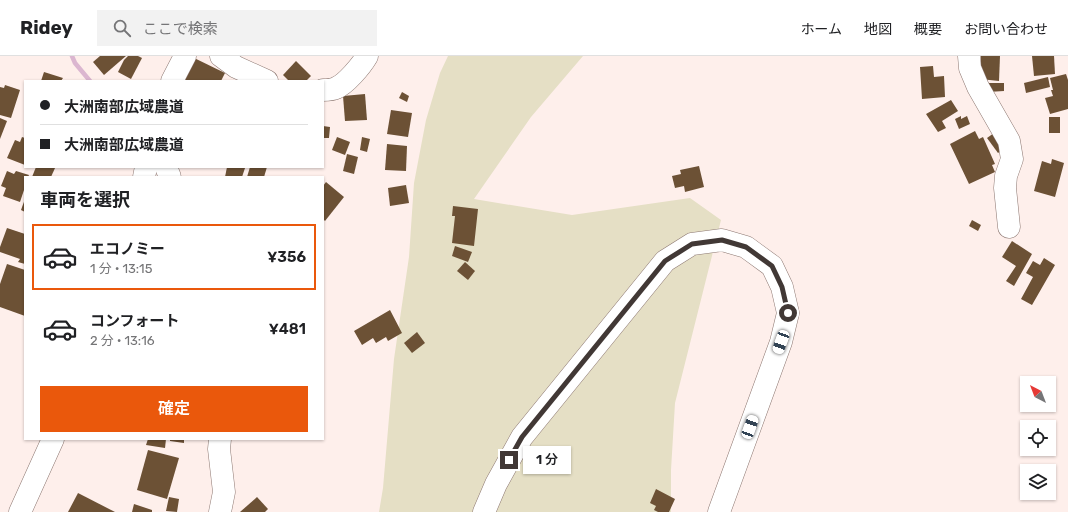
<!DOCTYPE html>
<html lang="ja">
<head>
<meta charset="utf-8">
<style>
  :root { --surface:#fff; --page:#f2f2f2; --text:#202124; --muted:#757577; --line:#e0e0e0; --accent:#ea580c }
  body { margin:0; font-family:Rubik,"Noto Sans JP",sans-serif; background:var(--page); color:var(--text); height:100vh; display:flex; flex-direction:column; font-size:15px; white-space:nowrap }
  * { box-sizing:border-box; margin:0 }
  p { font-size:13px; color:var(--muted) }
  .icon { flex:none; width:22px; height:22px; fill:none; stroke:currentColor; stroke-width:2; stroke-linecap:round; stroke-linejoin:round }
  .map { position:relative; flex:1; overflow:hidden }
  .drawer { position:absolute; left:24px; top:120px; width:300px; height:264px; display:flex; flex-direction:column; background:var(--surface); border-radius:0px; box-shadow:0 1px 3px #0004 }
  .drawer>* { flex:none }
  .top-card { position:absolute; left:24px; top:24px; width:300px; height:88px; border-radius:0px; box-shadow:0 1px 3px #0004; display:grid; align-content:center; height:88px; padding:0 16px; background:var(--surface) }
  .needle { width:26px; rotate:318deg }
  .controls { position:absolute; left:1020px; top:320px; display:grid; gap:8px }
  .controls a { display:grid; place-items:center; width:36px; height:36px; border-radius:0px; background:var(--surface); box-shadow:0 1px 3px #0004; font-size:20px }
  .end { position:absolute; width:18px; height:18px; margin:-9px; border:5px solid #413835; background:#fff; box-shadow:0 0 0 2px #fff }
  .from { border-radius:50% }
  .bubble { position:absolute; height:28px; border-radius:0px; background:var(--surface); box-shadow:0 1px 3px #0004; font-size:13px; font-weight:600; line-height:28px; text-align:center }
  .car { position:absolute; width:12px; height:24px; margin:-12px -6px; border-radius:5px; box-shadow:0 0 3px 1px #0007; background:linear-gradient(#fff 24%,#345 0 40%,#fff 0 76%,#345 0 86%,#fff 0) }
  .top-card b { display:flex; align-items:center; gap:14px; height:38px; font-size:15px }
  .top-card b+b { border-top:1px solid var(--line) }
  .top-card i { width:10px; height:10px; background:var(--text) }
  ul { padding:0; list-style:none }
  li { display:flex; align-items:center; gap:12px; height:66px; margin:0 8px 6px; padding:0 8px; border:2px solid transparent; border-radius:0px }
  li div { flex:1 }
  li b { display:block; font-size:15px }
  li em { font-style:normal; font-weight:600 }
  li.current { border-color:var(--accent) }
  li>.icon { width:36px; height:36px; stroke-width:1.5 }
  h2 { padding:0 16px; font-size:18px; line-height:48px }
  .cta { display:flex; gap:8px; margin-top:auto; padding:8px 16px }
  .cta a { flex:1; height:46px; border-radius:0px; background:var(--accent); color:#fff; font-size:16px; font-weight:600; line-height:46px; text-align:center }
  header { display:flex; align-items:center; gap:24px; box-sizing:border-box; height:56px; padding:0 20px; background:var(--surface); border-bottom:1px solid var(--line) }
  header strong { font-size:19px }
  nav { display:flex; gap:22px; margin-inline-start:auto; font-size:14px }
  .search { width:280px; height:36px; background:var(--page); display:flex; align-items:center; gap:10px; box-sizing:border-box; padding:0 14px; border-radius:0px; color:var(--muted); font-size:15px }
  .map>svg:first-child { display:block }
  .green { fill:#e5dfc5 }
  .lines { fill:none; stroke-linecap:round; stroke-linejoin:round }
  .stream { stroke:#dbb6d0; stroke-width:4.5 }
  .building { fill:#6c5135 }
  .minor-casing { stroke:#8c7771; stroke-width:23 }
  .major-casing { stroke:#8c7771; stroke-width:23 }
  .minor { stroke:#fff; stroke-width:22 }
  .major { stroke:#fff; stroke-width:22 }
  .route { stroke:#413835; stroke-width:5 }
</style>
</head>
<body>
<header>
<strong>Ridey</strong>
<div class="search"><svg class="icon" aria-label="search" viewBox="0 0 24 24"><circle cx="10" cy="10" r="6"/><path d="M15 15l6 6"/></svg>ここで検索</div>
<nav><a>ホーム</a><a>地図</a><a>概要</a><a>お問い合わせ</a></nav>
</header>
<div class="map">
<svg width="1068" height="456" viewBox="0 0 1068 456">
  <rect width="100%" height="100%" fill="#feefeb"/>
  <path class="green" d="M 448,0 L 583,0 L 531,61 L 474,143 L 572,159 L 690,142 L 721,164 L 675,347 L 671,414 L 671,456 L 379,456 L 383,432 L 394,303 L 409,201 L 414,127 L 426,64 L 440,17 Z"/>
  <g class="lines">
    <path class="stream" d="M 72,0 L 75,7 L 90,25"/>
  </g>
  <g class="building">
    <path d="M 100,0 L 126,0 L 104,19 L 93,6 Z"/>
    <path d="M 128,0 L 138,0 L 142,2 L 131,23 L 118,16 L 124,4 Z"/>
    <path d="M 190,0 L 225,17 L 221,25 L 188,25 L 180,21 Z"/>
    <path d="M 981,0 L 1000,0 L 999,25 L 980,23 Z"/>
    <path d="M 1032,0 L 1054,0 L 1055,18 L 1034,20 Z"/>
    <path d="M 296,5 L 311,20 L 306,25 L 289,25 L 283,19 Z"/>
    <path d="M 933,10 L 934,21 L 944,20 L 945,41 L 922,43 L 920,11 Z"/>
    <path d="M 44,16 L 63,22 L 61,25 L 41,25 Z"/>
    <path d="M 1066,18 L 1068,24 L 1068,53 L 1050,58 L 1045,42 L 1053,40 L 1051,34 L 1053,34 L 1050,22 Z"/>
    <path d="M 1048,21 L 1050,31 L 1026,37 L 1024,27 Z"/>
    <path d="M 988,27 L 1004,27 L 1004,35 L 988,36 Z"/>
    <path d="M 5,29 L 20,34 L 11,62 L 0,59 L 0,31 L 4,32 Z"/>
    <path d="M 402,36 L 409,40 L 407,46 L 399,42 Z"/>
    <path d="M 365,38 L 367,64 L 345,65 L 343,40 Z"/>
    <path d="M 951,44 L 958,55 L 942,65 L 946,72 L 938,76 L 926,58 Z"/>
    <path d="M 391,54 L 412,57 L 408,81 L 387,78 Z"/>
    <path d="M 961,60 L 961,63 L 967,60 L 970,68 L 959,73 L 955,63 Z"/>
    <rect x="1049" y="61" width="11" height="16"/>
    <path d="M 0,62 L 7,65 L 0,83 Z"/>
    <path d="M 323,70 L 330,71 L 329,82 L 323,82 Z"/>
    <path d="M 975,75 L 979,83 L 983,81 L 995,108 L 992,109 L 995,116 L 969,128 L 950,88 Z"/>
    <path d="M 994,77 L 1005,92 L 998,97 L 987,82 Z"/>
    <path d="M 22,81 L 25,82 L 25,109 L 7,102 L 15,84 L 20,86 Z"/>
    <path d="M 337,81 L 350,86 L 345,99 L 332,94 Z"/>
    <path d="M 362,81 L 370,83 L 367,96 L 360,94 Z"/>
    <path d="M 387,88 L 407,90 L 406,115 L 385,114 Z"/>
    <path d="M 347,98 L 358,101 L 354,118 L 343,115 Z"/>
    <path d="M 1052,103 L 1064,107 L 1055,141 L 1034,135 L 1042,105 L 1051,108 Z"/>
    <path d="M 699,110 L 704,131 L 685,136 L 684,130 L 675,132 L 672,120 L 681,118 L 680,114 Z"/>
    <path d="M 36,111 L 54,111 L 55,112 L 51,121 L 32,121 Z"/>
    <path d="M 227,111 L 245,112 L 242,121 L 225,121 Z"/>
    <path d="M 250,111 L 267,111 L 264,121 L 247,121 Z"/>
    <path d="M 7,115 L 14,118 L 16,115 L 29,119 L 28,121 L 25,121 L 25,131 L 20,146 L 3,140 L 6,132 L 1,130 Z"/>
    <path d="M 326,126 L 344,141 L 325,165 L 323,163 L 323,130 Z"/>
    <path d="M 406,129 L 409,147 L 390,150 L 388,132 Z"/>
    <path d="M 25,143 L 25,156 L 21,154 Z"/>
    <path d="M 453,150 L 478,153 L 474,190 L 452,187 L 455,160 L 452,160 Z"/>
    <path d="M 972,164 L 981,169 L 978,175 L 969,170 Z"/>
    <path d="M 7,172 L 25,178 L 25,208 L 18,206 L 20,203 L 0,196 L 0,191 Z"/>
    <path d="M 1012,185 L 1032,198 L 1014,230 L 1006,225 L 1016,210 L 1002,201 Z"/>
    <path d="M 455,190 L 472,196 L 468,206 L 452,200 Z"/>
    <path d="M 1044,202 L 1055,209 L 1032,249 L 1021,243 L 1033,221 L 1026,217 L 1033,205 L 1040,209 Z"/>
    <path d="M 465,206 L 475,215 L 468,224 L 457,215 Z"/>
    <path d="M 7,208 L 25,214 L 25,260 L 0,251 L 0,228 Z"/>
    <path d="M 390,254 L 402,277 L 388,285 L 386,281 L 376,287 L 373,282 L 362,289 L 354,275 Z"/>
    <path d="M 417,276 L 425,287 L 412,297 L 404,287 Z"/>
    <path d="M 148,383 L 166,383 L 165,392 L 146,389 Z"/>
    <path d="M 170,383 L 184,383 L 184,387 L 170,385 Z"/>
    <path d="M 148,394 L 179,402 L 167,443 L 137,434 Z"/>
    <path d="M 656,433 L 675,443 L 669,456 L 658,456 L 654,454 L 656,450 L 650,447 Z"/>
    <path d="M 78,437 L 115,456 L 68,456 Z"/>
    <path d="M 169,441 L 179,443 L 177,456 L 166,455 Z"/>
    <path d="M 257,441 L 268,453 L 265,456 L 240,456 Z"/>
    <path d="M 134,448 L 152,454 L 152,456 L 132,456 Z"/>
  </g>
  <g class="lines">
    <defs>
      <g id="minor">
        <path d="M 221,0 L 236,11 L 267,25"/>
        <path d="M 969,0 L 970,12 L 978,31 L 1009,85 L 1012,103 L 1006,120 L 1005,132 L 1009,171"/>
        <path d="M 323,34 C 327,34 332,34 336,32 C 346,28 361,10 367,0"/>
        <path d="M 166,111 L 170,121"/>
        <path d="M 220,456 L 224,436 L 219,393 L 220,383"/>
        <path d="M 484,456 L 496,428 L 522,381 L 665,205 L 692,188 L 722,184 L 746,191 L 772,210 L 782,231 L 788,257 L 781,286 L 719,456"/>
      </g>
      <g id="major">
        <path d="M 172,25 L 185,0"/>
        <path d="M 144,121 L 146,111"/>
        <path d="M 20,456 L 53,383"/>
      </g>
    </defs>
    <use href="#minor" class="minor-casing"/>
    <use href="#major" class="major-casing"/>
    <use href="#minor" class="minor"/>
    <use href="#major" class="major"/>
  </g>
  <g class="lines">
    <path class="route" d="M 509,404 L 522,381 L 665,205 L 692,188 L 722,184 L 746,191 L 772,210 L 782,231 L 788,257"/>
  </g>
</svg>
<div class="controls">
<a><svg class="needle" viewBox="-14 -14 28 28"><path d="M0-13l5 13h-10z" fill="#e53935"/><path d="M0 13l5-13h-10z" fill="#757577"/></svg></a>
<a><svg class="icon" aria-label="locate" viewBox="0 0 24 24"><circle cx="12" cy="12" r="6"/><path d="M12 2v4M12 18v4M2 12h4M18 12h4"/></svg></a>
<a><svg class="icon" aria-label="layers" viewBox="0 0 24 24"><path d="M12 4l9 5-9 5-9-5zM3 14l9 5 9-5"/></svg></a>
</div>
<i class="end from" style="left:788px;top:257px"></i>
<i class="end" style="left:509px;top:404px"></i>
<div class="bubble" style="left:523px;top:390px;width:48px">1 分</div>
<i class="car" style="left:781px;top:286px;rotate:200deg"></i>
<i class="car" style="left:750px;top:371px;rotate:20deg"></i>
<div class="top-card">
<b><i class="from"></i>大洲南部広域農道</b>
<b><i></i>大洲南部広域農道</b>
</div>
<section class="drawer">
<h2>車両を選択</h2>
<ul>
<li class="current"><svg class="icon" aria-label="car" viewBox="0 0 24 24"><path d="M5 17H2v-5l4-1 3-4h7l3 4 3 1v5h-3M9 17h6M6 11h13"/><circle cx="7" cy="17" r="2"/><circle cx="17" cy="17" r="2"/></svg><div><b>エコノミー</b><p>1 分 · 13:15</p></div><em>¥356</em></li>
<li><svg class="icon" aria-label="car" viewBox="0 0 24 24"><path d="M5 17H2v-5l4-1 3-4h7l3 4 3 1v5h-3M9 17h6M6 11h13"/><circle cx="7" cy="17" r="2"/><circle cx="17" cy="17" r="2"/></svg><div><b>コンフォート</b><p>2 分 · 13:16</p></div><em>¥481</em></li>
</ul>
<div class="cta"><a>確定</a></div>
</section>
</div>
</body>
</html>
